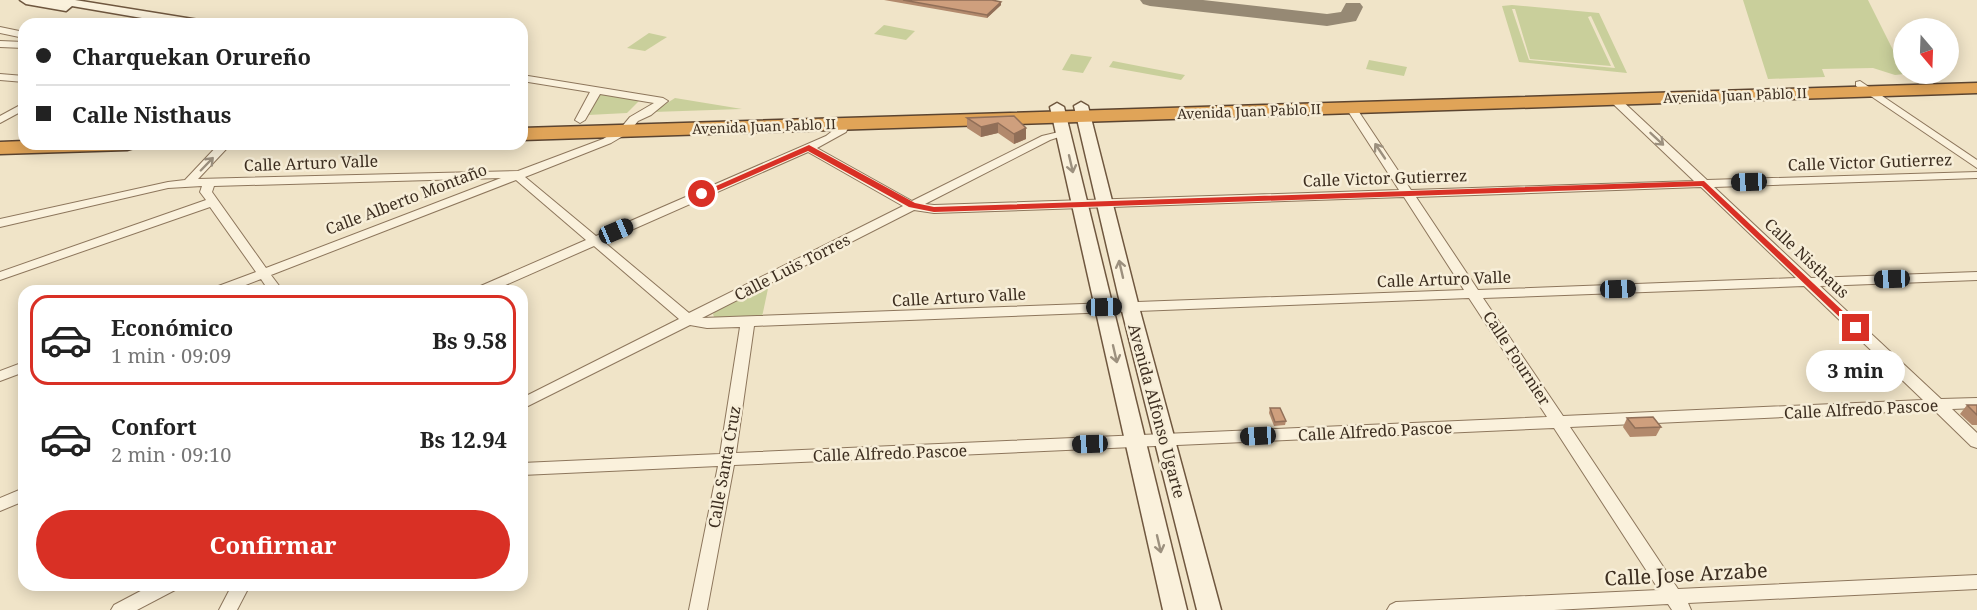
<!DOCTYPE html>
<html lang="es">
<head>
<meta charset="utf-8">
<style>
  :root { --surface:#fff; --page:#f6f6f6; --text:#222; --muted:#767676; --line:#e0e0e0; --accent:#d93025 }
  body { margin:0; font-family:"Noto Serif",serif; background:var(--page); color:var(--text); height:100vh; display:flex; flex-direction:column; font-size:22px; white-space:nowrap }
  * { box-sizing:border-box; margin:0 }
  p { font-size:20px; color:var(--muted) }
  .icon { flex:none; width:33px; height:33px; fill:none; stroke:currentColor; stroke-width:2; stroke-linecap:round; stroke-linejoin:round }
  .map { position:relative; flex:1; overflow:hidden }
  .drawer { position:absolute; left:18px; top:285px; width:510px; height:306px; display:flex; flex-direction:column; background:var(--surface); border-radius:18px; box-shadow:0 3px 15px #0003 }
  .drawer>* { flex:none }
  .top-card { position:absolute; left:18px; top:18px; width:510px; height:132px; border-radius:18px; box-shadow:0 3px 15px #0003; display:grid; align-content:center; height:132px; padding:0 18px; background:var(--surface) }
  .needle { width:39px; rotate:161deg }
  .fabs { position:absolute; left:1893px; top:18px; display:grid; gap:12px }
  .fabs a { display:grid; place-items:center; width:66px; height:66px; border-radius:50%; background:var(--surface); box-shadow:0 3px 15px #0003; font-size:30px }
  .end { position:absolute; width:27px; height:27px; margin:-14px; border:8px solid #d93025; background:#fff; box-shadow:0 0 0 3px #fff }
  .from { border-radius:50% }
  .bubble { position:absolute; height:42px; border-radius:21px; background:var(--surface); box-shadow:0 3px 15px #0003; font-size:20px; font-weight:700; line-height:42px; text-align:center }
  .car { position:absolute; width:18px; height:36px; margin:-18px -9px; border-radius:8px; box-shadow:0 0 4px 2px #0007; background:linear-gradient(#222 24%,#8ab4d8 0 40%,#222 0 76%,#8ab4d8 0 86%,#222 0) }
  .top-card b { display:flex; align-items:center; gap:21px; height:57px; font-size:22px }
  .top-card b+b { border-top:2px solid var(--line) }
  .top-card i { width:15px; height:15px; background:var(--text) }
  ul { padding:10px 0 0; list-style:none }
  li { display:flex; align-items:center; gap:18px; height:90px; margin:0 12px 9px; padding:0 6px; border:3px solid transparent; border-radius:18px }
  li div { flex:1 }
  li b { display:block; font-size:22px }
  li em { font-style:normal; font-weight:700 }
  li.selected { border-color:var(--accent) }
  li>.icon { width:54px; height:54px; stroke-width:1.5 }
  .primary-button { display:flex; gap:12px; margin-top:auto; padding:12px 18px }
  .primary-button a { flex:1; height:69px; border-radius:36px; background:var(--accent); color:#fff; font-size:24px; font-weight:700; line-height:69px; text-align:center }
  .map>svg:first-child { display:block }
  .green { fill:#c9cf9b; fill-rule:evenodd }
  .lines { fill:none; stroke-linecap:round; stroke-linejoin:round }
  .taxiway { fill:#968974; fill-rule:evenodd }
  .street-casing { stroke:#8d765c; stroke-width:2 }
  .secondary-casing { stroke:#6f573f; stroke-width:3 }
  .highway-casing { stroke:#5b4430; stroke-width:3 }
  .street { fill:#faf1dc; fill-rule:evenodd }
  .secondary { fill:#faf1dc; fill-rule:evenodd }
  .highway { fill:#e0a458; fill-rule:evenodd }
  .wall { fill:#b2896c }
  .shaded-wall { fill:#916f58 }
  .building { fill:#cf9f7d; stroke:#916f58; stroke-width:1.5 }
  .oneway { stroke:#9c907e }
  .route { fill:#d93025 }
  .labels { text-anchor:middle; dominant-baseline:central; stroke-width:5; stroke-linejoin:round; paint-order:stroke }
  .far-street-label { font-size:14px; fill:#3d2e20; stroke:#f7eed8 }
  .street-label { font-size:16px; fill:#3d2e20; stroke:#f7eed8 }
  .near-street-label { font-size:20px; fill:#3d2e20; stroke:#f7eed8 }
</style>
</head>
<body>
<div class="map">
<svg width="1977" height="610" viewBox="0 0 1977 610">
  <rect width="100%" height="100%" fill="#f0e4c8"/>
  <g class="green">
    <path d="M 1743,0 L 1868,0 L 1905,74 L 1895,75 L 1873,68 L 1822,69 L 1825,77 L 1768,79 Z"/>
    <path d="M 1512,5 L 1599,13 L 1627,73 L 1519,62 L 1502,6 ZM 1512,9 L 1515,9 L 1530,59 L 1611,66 L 1588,17 L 1591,16 L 1615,68 L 1529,60 Z"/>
    <path d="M 884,25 L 915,31 L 906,40 L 874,34 Z"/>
    <path d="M 649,33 L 667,37 L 645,51 L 627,48 Z"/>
    <path d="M 1071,54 L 1092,57 L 1083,73 L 1062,70 Z"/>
    <path d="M 1369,60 L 1407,67 L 1404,76 L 1366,69 Z"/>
    <path d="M 1113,61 L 1185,75 L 1181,80 L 1109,67 Z"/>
    <path d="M 600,93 L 640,100 L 627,113 L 588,115 Z"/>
    <path d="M 675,98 L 742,109 L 653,112 Z"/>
    <path d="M 769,284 L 762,317 L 714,317 L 713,314 L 716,311 Z"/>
  </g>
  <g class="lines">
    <path class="taxiway" d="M 1140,0 L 1203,0 L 1327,14 L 1341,12 L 1346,3 L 1360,3 L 1363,7 L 1356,21 L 1327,26 L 1150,6 L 1143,4 Z"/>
    <defs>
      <g id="street">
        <path d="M 0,27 L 24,32 L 24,38 L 0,33 Z"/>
        <path d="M 0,41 L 24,42 L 24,48 L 0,47 Z"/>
        <path d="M 0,74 L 24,76 L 24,82 L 0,80 Z"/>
        <path d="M 522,75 L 663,98 L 668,101 L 651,115 L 638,121 L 628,133 L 611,143 L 525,177 L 596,236 L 826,136 L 845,121 L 850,124 L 846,132 L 817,148 L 912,201 L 1042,136 L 1063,131 L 1068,134 L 1050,140 L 925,204 L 934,205 L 1399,190 L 1346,108 L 1351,105 L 1355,106 L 1411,190 L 1694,181 L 1610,101 L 1610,97 L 1618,97 L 1707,180 L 1977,172 L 1977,178 L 1714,187 L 1811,278 L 1977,272 L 1977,280 L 1820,286 L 1941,399 L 1977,398 L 1977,408 L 1952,409 L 1977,433 L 1977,448 L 1971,446 L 1934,410 L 1570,427 L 1678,589 L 1977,575 L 1977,589 L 1688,603 L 1691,610 L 1672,610 L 1668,604 L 1554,610 L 1387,610 L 1390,605 L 1396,602 L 1659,590 L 1554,428 L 734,465 L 707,610 L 689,610 L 718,466 L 522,475 L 522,463 L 720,454 L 740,327 L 707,328 L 690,325 L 522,409 L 522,398 L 679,319 L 594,246 L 492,291 L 474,291 L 476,288 L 586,240 L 516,180 L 271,275 L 283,291 L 269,291 L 261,279 L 230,291 L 211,291 L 213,288 L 256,272 L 210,207 L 0,280 L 0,272 L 206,200 L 200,192 L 202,186 L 168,188 L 0,227 L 0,219 L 168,182 L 185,180 L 219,144 L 231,144 L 198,179 L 518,171 L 603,139 L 620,129 L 630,117 L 654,103 L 600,94 L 585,120 L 580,123 L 575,120 L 590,92 L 522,81 ZM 808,152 L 903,206 L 689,313 L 604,242 ZM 501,178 L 266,268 L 212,192 L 214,186 ZM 1701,187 L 1796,278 L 1478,290 L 1416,197 ZM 1404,197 L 1464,290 L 702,318 L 914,210 L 934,213 ZM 1804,286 L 1923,400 L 1563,416 L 1483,298 ZM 1469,298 L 1547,417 L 736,453 L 754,326 Z"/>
        <path d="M 1860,81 L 1977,160 L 1977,168 L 1856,86 L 1856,82 Z"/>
        <path d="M 24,103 L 24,110 L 0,123 L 0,116 Z"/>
        <path d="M 24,362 L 24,372 L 0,381 L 0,371 Z"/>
        <path d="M 24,488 L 24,501 L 0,511 L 0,498 Z"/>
        <path d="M 152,585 L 178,585 L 175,590 L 137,610 L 111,610 L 114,605 Z"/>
        <path d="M 232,585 L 250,585 L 237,610 L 219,610 Z"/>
      </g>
      <g id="secondary">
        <path d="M 20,0 L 75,0 L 199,20 L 205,24 L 177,24 L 72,6 L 66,11 L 26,4 Z"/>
        <path d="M 1081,102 L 1088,106 L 1139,307 L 1221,610 L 1197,610 L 1121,307 L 1074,106 Z"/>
        <path d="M 1057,103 L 1064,107 L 1187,610 L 1163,610 L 1050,107 Z"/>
      </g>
      <g id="highway">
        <path d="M 1977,83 L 1977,93 L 522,140 L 522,128 Z"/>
        <path d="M 24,141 L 24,144 L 137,144 L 134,148 L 127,150 L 0,154 L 0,142 Z"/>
      </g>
    </defs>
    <use href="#street" class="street-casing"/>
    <use href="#secondary" class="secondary-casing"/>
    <use href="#highway" class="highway-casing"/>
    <use href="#street" class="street"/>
    <use href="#secondary" class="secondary"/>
    <use href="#highway" class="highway"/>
  </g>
  <g class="wall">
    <path d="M 884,0 L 992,0 L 1001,2 L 1001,5 L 987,18 Z"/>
    <path d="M 1014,116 L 1026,139 L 1014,144 L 998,133 L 981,137 L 967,128 L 967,118 Z"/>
    <path d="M 1967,405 L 1977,405 L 1977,425 L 1972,425 L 1960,414 Z"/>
    <path d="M 1270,408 L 1286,421 L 1285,425 L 1274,426 L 1269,413 Z"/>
    <path d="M 1627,418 L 1661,427 L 1656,436 L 1630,437 L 1623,427 Z"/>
  </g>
  <g class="shaded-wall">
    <path d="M 1001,2 L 1001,5 L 987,18 L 987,15 Z"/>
    <path d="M 998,123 L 998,133 L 981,137 L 981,127 Z"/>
    <path d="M 1026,128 L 1026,139 L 1014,144 L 1014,134 Z"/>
  </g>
  <g class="building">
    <path d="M 903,0 L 992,0 L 1001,2 L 987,15 Z"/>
    <path d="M 1014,116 L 1026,128 L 1014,134 L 998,123 L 981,127 L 967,118 Z"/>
    <path d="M 1967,405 L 1977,405 L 1977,415 Z"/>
    <path d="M 1270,408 L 1280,408 L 1286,421 L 1275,422 Z"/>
    <path d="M 1653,417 L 1661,427 L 1635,428 L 1627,418 Z"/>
  </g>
  <defs><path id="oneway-shaft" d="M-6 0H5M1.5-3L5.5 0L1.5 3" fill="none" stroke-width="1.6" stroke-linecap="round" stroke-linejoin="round" transform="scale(1.5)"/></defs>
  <g class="oneway">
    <use href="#oneway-shaft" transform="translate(1657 139) rotate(43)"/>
    <use href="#oneway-shaft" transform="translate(1380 151) rotate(-124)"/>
    <use href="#oneway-shaft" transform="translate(207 164) rotate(-46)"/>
    <use href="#oneway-shaft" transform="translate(1071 164) rotate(77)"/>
    <use href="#oneway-shaft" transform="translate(1121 269) rotate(-103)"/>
    <use href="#oneway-shaft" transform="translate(1115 354) rotate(77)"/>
    <use href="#oneway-shaft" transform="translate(1159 544) rotate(77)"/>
  </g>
  <path class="route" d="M 809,145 L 915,203 L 934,207 L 1704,181 L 1861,328 L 1856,331 L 1853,330 L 1702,186 L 934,212 L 909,207 L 808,151 L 705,196 L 698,194 Z"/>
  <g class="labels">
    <g class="far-street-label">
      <text transform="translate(1735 95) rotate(-2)">Avenida Juan Pablo II</text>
      <text transform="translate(1249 111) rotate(-2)">Avenida Juan Pablo II</text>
      <text transform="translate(764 126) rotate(-2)">Avenida Juan Pablo II</text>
    </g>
    <g class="street-label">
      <text transform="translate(1870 162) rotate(-2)">Calle Victor Gutierrez</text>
      <text transform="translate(311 163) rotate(-2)">Calle Arturo Valle</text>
      <text transform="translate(1385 178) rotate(-2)">Calle Victor Gutierrez</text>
      <text transform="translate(406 199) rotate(-21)">Calle Alberto Montaño</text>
      <text transform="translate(1807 258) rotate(43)">Calle Nisthaus</text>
      <text transform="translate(792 267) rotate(-27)">Calle Luis Torres</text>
      <text transform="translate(1444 279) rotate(-2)">Calle Arturo Valle</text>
      <text transform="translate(959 297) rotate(-3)">Calle Arturo Valle</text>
      <text transform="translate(1517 358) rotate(57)">Calle Fournier</text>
      <text transform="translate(1861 409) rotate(-3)">Calle Alfredo Pascoe</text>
      <text transform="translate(1157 411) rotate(75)">Avenida Alfonso Ugarte</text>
      <text transform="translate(1375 431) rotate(-3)">Calle Alfredo Pascoe</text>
      <text transform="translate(890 453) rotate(-2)">Calle Alfredo Pascoe</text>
      <text transform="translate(724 467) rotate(-80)">Calle Santa Cruz</text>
    </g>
    <g class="near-street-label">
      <text transform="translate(1686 574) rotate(-3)">Calle Jose Arzabe</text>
    </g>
  </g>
</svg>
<div class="fabs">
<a><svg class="needle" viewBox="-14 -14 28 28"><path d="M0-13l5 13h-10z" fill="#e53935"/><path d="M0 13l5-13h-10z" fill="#767676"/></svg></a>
</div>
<i class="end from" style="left:702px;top:194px"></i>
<i class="end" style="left:1856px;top:328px"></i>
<div class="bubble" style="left:1806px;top:350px;width:99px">3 min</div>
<i class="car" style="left:1749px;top:182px;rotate:268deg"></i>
<i class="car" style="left:616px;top:231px;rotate:67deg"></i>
<i class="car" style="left:1892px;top:279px;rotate:268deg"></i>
<i class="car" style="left:1618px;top:289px;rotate:88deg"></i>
<i class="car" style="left:1104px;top:307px;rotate:89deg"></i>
<i class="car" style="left:1258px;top:436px;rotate:267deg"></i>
<i class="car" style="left:1090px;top:444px;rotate:268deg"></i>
<div class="top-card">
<b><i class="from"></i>Charquekan Orureño</b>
<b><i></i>Calle Nisthaus</b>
</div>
<section class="drawer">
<ul>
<li class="selected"><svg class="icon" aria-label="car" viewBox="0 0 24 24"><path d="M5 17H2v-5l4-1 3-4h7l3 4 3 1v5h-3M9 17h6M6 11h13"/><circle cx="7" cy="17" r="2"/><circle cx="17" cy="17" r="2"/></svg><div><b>Económico</b><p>1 min · 09:09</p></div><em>Bs 9.58</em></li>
<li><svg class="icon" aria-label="car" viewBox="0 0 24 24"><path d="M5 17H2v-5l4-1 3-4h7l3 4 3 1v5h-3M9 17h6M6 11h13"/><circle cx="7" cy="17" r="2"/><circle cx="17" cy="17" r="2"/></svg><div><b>Confort</b><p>2 min · 09:10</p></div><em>Bs 12.94</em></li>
</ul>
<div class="primary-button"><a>Confirmar</a></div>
</section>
</div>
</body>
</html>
